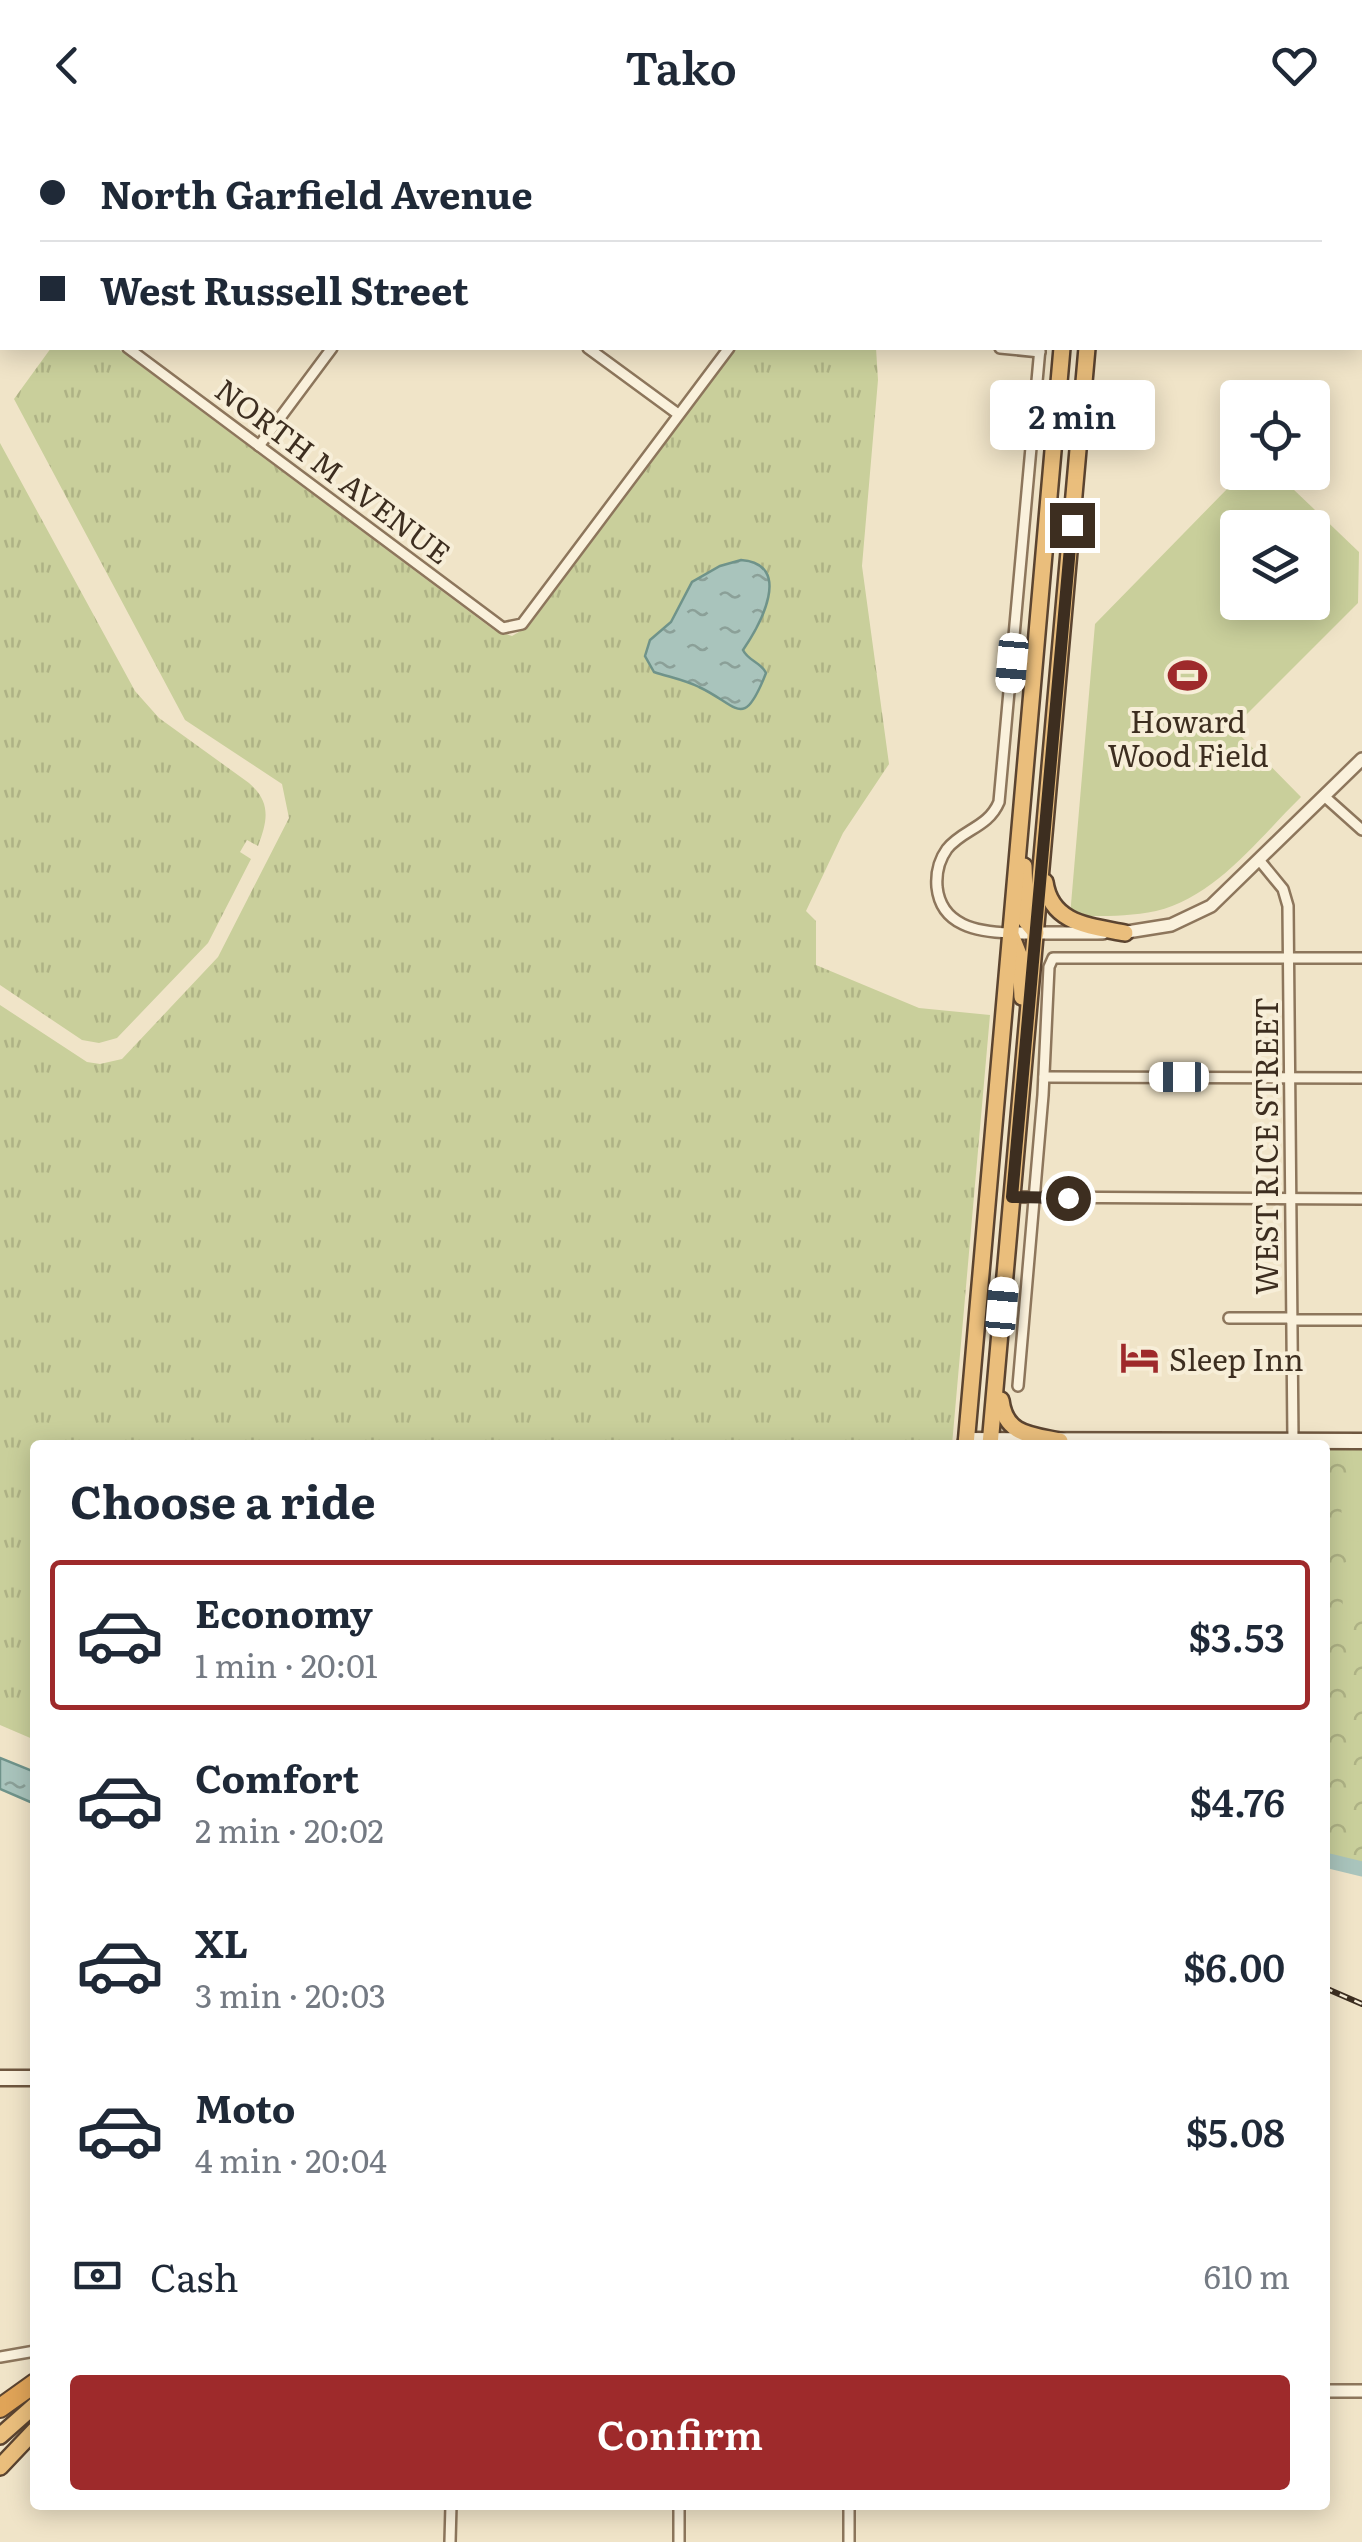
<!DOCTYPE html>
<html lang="en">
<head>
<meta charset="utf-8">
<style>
  :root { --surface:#fff; --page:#f6f6f7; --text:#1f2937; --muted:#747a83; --line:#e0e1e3; --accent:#9e2a2b }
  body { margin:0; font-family:Literata,serif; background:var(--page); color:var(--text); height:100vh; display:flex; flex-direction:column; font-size:38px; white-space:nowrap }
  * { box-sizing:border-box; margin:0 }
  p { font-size:32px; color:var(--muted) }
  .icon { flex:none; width:55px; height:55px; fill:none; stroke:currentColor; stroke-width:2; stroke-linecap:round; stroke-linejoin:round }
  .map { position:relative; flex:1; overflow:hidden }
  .side { position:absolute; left:30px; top:1310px; width:1300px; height:1070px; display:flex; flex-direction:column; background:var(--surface); border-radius:10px; box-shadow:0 5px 25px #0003 }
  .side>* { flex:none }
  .banner { position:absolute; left:0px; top:0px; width:1362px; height:220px; box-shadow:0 5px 25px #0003; display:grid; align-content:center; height:220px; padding:0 40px; background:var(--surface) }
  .fabs { position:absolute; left:1220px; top:250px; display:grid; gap:20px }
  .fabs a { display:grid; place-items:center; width:110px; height:110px; border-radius:10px; background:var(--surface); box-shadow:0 5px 25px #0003; font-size:50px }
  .end { position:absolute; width:45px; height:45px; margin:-22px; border:12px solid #3d2e20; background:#fff; box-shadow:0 0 0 5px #fff }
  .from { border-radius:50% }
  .bubble { position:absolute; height:70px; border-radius:10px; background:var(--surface); box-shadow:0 5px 25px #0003; font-size:32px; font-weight:600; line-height:70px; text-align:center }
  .car { position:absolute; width:30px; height:60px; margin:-30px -15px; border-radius:12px; box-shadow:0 0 8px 2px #0007; background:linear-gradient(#fff 24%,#345 0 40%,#fff 0 76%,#345 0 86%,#fff 0) }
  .banner b { display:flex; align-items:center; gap:35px; height:95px; font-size:38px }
  .banner b+b { border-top:2px solid var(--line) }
  .banner i { width:25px; height:25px; background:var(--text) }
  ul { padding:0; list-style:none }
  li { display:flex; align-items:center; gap:30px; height:150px; margin:0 20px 15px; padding:0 20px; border:5px solid transparent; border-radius:10px }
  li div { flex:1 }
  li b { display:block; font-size:38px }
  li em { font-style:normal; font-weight:600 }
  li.on { border-color:var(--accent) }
  li>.icon { width:90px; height:90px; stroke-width:1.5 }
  h2 { padding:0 40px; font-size:45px; line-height:120px }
  .pay { display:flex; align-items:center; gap:25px; height:110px; padding:0 40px; font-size:38px }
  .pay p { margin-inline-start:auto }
  .cta { display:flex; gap:20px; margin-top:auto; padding:20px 40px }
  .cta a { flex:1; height:115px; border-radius:10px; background:var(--accent); color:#fff; font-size:40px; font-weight:600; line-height:115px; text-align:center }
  header { display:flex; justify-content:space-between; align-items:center; height:130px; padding:0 40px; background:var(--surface); font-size:45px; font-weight:600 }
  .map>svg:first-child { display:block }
  .grass { fill:url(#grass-tufts) }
  .park { fill:url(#park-crowns) }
  .pitch { fill:#c9cf9b; fill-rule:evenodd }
  .water { fill:url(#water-ripples); stroke:#6f938a; stroke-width:2.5 }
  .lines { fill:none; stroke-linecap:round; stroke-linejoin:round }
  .river { stroke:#a9c4bc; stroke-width:15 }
  .minor-casing { stroke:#8d765c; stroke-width:14 }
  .tertiary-casing { stroke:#8d765c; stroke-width:16 }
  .secondary-casing { stroke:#6f573f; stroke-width:19 }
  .trunk-casing { stroke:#5b4430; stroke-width:20 }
  .motorway-casing { stroke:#5b4430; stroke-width:22 }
  .minor { stroke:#faf1dc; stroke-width:9 }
  .tertiary { stroke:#faf1dc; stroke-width:11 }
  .secondary { stroke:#faf1dc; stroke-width:14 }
  .trunk { stroke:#eabe7c; stroke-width:15 }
  .motorway { stroke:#e0a458; stroke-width:18 }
  .rail-casing { stroke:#3d2e20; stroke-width:6 }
  .rail { stroke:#f7eed8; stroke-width:2.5; stroke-dasharray:8; stroke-linecap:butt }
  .route { stroke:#3d2e20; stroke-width:12 }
  .labels { text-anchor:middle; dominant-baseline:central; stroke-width:8; stroke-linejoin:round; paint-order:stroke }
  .street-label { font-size:30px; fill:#3d2e20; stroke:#f7eed8 }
  .poi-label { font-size:30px; fill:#3d2e20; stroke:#f7eed8 }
</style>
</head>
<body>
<header><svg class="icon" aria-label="back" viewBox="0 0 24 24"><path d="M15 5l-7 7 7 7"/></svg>Tako<svg class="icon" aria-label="heart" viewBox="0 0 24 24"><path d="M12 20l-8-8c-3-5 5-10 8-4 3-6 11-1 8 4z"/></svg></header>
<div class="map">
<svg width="1362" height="2412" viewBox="0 0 1362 2412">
  <defs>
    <pattern id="grass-tufts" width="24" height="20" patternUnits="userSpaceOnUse" patternTransform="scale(2.5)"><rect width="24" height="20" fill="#c9cf9b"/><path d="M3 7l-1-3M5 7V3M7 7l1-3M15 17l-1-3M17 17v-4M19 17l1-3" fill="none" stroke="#aeb285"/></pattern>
    <pattern id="park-crowns" width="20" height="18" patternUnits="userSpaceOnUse" patternTransform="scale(2.5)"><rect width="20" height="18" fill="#c9cf9b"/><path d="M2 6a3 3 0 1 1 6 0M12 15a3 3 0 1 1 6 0" fill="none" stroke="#aeb285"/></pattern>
    <pattern id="water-ripples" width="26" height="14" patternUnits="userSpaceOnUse" patternTransform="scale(2.5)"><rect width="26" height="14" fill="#a9c4bc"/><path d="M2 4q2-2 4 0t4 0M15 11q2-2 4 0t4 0" fill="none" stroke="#8ba098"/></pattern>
  </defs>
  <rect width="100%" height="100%" fill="#f0e4c8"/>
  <g class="grass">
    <path d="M 51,218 L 117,218 L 494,500 L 512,506 L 529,496 L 737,218 L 876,218 L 878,250 L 862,436 L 889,634 L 843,703 L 806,781 L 816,791 L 816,835 L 919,878 L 990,885 L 952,1315 L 35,1315 L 35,1610 L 0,1595 L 0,875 L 87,932 L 100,934 L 122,929 L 218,827 L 289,688 L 282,654 L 185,590 L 14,269 Z"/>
    <path d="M 0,313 L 135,561 L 159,588 L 249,653 C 271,672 268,690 258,716 L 247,710 L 240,722 L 251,729 L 208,813 L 117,908 L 99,913 L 82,910 L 0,855 Z"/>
  </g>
  <path class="park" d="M 1362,1311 L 1362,1738 L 1325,1730 L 1325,1315 Z"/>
  <g class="pitch">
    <path d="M 1228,358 L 1292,358 L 1359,422 L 1358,473 L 1233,598 L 1301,667 C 1259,708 1216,767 1156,781 C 1128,787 1099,786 1070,786 L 1095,494 ZM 1238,398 L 1312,398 L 1312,472 L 1238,472 Z"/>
    <path d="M 1341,1351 L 1362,1351 L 1362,1412 L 1342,1409 Z"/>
    <path d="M 1347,1431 L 1362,1431 L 1362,1489 L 1343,1491 L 1342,1435 Z"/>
  </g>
  <g class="water">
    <path d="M 741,430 C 794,434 760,495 743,520 C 748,531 761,532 766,543 C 743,602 738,575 699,557 C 685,550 669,547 654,542 L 645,526 L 650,510 L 671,492 L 692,452 L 720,436 Z"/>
    <path d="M 0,1628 L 35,1642 L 35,1674 L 0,1659 Z"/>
  </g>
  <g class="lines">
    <path class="river" d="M 1325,1730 L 1362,1739"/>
    <defs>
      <g id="minor">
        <path d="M 295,0 L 299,2"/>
        <path d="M 638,0 L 641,2"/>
        <path d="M 204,2 L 206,0"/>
        <path d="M 493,2 L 495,0"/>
        <path d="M 913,2 L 914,0"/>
        <path d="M 1053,2 L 1053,0"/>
        <path d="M 0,122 L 2,123"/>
        <path d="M 128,218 L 503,498 L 522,494 L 729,218"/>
        <path d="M 588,218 L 678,284"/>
        <path d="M 1000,218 L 1040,222"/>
        <path d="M 259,316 L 332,218"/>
        <path d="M 1324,666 L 1362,700"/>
        <path d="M 1260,731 L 1283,759 L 1288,776 L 1293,1310"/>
        <path d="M 1010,803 C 978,802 941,796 937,757 C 936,744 939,730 947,719 C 963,699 988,698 999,672 L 1040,218"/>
        <path d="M 1044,947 L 1362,948"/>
        <path d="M 1012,1067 L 1362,1069"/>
        <path d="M 1229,1188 L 1291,1188"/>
        <path d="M 1291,1190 L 1362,1190"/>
        <path d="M 1018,1256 L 1043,965 L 1049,837 L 1053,828 L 1362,828"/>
        <path d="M 0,2227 L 35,2221"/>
        <path d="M 679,2375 L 679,2412"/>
        <path d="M 849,2375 L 849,2412"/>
        <path d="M 450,2412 L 451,2375"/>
      </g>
      <g id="tertiary">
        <path d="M 1010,803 L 1103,803"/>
        <path d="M 1121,803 L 1171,795 L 1211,776 L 1362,629"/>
        <path d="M 1325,2261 L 1362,2261"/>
      </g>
      <g id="secondary">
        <path d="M 966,1310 L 1362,1311"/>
        <path d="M 0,1948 L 35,1948"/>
      </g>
      <g id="trunk">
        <path d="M 1075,2 L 1075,0"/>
        <path d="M 1104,2 L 1105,0"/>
        <path d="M 1024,736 L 1026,791 L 1036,803"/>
        <path d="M 1045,752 C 1051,794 1090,796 1125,803"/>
        <path d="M 1012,807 L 1020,827 L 1022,867"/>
        <path d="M 1001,1270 C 1005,1305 1031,1305 1060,1311"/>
        <path d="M 966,1315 L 1062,218"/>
        <path d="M 990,1315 L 1087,218"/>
        <path d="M 0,2306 L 35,2275"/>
        <path d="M 0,2337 L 35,2300"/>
      </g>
      <path id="motorway" d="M 0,2278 L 35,2253"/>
    </defs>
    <use href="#minor" class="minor-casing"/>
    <use href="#tertiary" class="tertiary-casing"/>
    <use href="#secondary" class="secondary-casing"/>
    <use href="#trunk" class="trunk-casing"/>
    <use href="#motorway" class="motorway-casing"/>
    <use href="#minor" class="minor"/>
    <use href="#tertiary" class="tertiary"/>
    <use href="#secondary" class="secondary"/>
    <use href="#trunk" class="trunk"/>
    <use href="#motorway" class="motorway"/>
    <defs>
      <g id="rail">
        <path d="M 1,0 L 4,2"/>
        <path d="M 248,0 L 248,2"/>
        <path d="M 224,2 L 226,0"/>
        <path d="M 1325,1858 L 1362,1874"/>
      </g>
    </defs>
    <use href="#rail" class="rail-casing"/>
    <use href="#rail" class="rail"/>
  </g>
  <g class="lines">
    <path class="route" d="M 1068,1068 L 1012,1067 L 1072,395"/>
  </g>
  <defs>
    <symbol id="stadium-bare" viewBox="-9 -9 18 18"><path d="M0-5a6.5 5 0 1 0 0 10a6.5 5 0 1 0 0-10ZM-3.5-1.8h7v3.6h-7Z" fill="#9e2a2b" stroke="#f7eed8" stroke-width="2.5" paint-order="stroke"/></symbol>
    <symbol id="hotel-bare" viewBox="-9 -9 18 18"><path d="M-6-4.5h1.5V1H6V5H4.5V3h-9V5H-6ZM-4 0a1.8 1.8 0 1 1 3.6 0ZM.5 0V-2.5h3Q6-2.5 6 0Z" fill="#9e2a2b" stroke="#f7eed8" stroke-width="2.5" paint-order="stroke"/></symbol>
  </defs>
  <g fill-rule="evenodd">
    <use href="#stadium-bare" x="1160" y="518" width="55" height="55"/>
    <use href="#hotel-bare" x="1112" y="1200" width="55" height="55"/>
  </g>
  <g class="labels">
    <g class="street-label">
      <text transform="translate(334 340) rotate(37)">NORTH M AVENUE</text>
      <text transform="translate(1265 1016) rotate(-90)">WEST RICE STREET</text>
    </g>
    <g class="poi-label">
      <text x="1188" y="590">Howard<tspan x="1188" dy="34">Wood Field</tspan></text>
      <text x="1169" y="1228" text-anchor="start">Sleep Inn</text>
    </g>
  </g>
</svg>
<div class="fabs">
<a><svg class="icon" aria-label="locate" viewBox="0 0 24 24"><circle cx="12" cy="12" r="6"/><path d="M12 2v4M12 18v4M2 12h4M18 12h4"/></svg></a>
<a><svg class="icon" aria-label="layers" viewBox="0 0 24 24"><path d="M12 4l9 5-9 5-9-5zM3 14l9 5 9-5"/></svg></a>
</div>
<i class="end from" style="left:1068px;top:1068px"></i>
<i class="end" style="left:1072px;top:395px"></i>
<div class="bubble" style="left:990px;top:250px;width:165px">2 min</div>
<i class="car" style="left:1012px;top:533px;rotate:185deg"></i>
<i class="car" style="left:1179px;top:947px;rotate:270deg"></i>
<i class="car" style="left:1002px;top:1177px;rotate:5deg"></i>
<div class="banner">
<b><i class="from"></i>North Garfield Avenue</b>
<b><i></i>West Russell Street</b>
</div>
<section class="side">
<h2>Choose a ride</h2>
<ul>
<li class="on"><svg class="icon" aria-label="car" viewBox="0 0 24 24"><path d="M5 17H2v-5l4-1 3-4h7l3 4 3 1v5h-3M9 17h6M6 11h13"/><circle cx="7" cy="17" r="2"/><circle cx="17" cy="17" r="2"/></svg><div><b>Economy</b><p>1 min · 20:01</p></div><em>$3.53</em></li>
<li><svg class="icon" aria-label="car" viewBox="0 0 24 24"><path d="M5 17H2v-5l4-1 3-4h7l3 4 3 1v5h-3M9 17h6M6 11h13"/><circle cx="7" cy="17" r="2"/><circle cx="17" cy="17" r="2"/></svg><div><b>Comfort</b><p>2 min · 20:02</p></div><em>$4.76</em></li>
<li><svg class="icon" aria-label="car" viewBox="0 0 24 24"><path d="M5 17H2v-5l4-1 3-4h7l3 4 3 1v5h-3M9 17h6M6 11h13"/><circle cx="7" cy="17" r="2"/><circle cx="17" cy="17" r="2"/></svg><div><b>XL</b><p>3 min · 20:03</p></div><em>$6.00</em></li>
<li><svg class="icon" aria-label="car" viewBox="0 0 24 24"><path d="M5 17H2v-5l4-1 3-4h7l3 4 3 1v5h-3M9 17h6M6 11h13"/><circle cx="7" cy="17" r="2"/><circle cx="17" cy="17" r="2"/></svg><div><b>Moto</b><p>4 min · 20:04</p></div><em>$5.08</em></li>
</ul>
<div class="pay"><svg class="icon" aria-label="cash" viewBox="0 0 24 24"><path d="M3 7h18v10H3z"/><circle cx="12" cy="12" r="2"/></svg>Cash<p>610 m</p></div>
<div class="cta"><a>Confirm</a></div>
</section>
</div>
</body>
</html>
